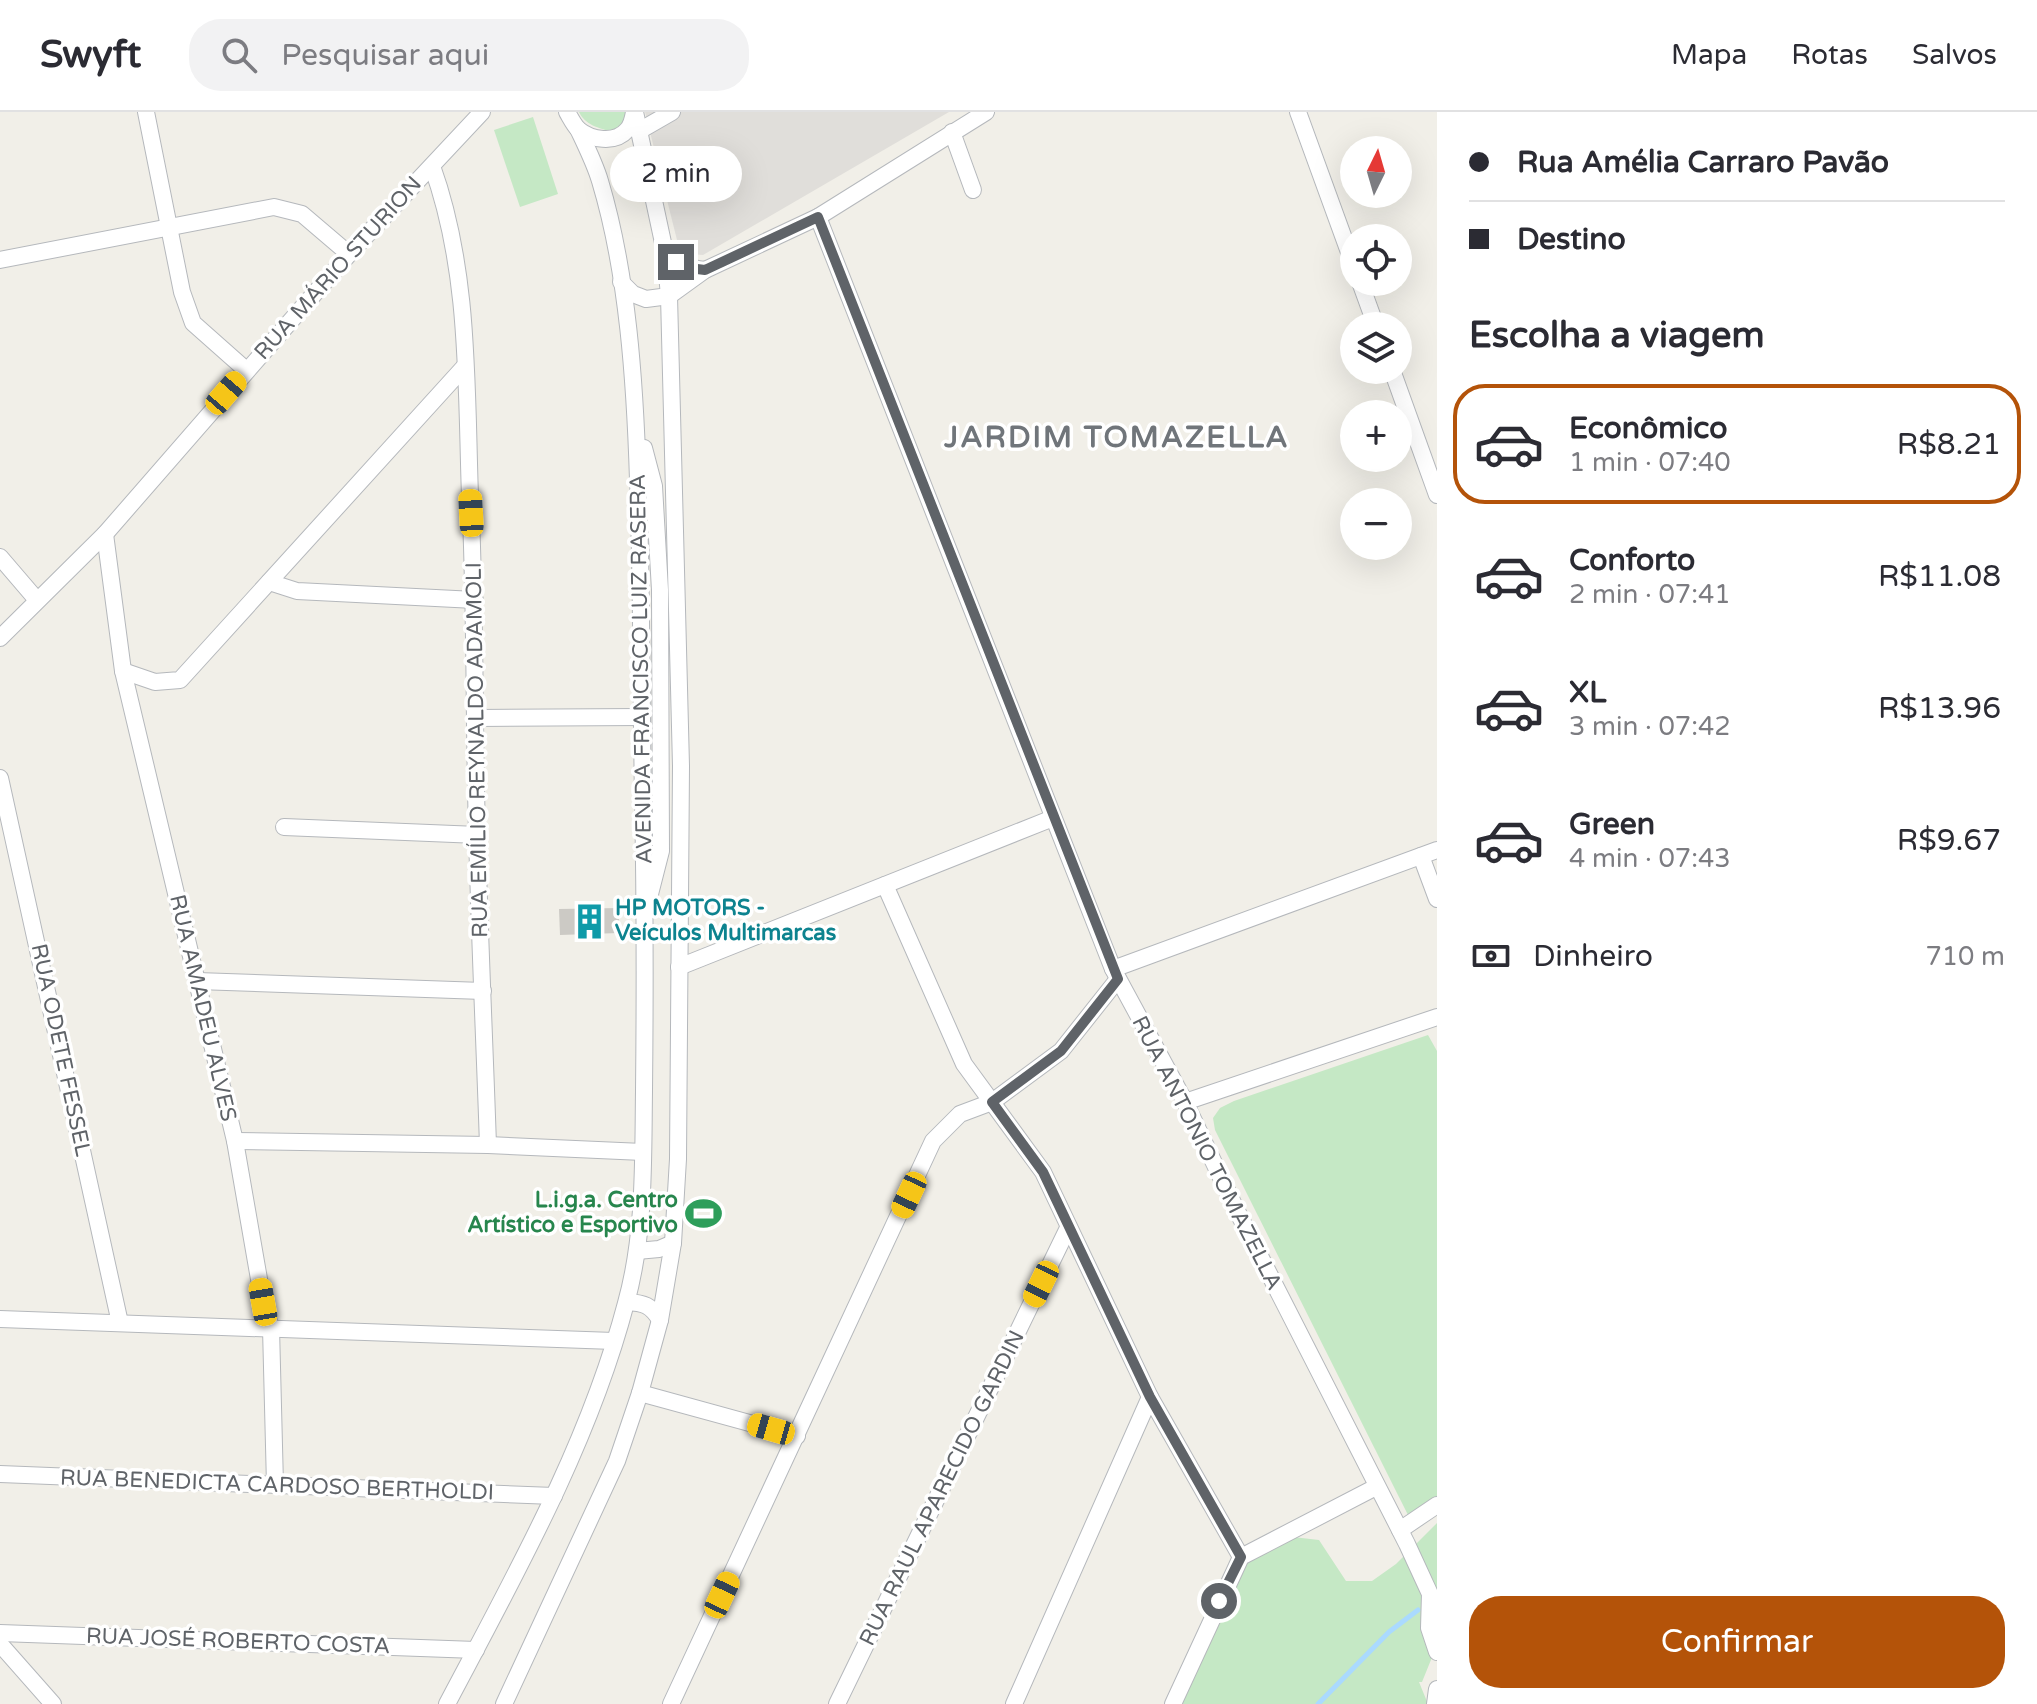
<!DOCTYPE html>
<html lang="pt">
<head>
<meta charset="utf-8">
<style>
  :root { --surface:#fff; --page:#f2f2f3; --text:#2b2b33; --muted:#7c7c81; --line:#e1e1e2; --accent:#b45309 }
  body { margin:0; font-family:"Varela Round",sans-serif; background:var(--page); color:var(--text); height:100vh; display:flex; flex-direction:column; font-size:30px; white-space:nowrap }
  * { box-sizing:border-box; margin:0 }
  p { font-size:26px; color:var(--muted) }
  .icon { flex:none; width:44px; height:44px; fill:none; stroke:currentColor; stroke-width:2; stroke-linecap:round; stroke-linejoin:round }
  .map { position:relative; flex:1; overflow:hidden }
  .sheet { display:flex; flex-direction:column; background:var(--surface); width:600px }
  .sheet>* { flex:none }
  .guide { display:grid; align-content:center; height:176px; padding:0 32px; background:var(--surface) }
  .needle { width:52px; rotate:5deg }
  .fabs { position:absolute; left:1340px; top:24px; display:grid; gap:16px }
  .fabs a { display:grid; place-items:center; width:72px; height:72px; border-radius:50%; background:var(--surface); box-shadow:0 8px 32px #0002; font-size:40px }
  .end { position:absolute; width:36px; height:36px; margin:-18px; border:10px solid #5f6368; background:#fff; box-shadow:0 0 0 4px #fff }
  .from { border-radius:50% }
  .bubble { position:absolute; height:56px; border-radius:28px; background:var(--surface); box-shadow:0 8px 32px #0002; font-size:26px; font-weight:600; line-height:56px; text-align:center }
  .car { position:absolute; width:24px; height:48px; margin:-24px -12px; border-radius:10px; box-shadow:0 0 6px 2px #0007; background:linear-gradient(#f5c518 24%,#345 0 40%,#f5c518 0 76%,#345 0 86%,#f5c518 0) }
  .guide b { display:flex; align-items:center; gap:28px; height:76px; font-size:30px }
  .guide b+b { border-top:2px solid var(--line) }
  .guide i { width:20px; height:20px; background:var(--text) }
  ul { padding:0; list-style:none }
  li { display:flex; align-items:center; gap:24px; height:120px; margin:0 16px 12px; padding:0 16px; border:4px solid transparent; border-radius:32px }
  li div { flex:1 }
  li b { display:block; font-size:30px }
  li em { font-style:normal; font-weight:600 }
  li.current { border-color:var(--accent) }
  li>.icon { width:72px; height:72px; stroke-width:1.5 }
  h2 { padding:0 32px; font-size:36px; line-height:96px }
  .pay { display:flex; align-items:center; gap:20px; height:88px; padding:0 32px; font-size:30px }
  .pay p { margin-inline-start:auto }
  .cta { display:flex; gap:16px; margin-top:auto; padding:16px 32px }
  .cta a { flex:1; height:92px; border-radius:32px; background:var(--accent); color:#fff; font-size:32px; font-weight:600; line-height:92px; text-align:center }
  header { display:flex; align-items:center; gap:48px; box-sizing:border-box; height:112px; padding:0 40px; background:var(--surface); border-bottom:2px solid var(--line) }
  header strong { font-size:38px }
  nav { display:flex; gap:44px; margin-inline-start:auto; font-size:28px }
  .search { width:560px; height:72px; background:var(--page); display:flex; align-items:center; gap:20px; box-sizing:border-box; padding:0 28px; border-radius:32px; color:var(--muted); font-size:30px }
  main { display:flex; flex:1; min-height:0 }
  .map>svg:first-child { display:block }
  .industrial { fill:#e0deda }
  .green { fill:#c5e8c5 }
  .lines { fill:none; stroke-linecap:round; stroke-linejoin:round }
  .stream { stroke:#aadaff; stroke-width:5 }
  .building { fill:#cccac5 }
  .minor-casing { stroke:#b5b8bc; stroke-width:18 }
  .minor { stroke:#fff; stroke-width:16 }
  .route { stroke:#5f6368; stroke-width:10 }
  .labels { text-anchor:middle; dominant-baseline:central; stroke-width:7; stroke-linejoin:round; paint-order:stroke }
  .street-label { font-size:22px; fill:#5f6368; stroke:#fff }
  .culture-label { font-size:22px; font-weight:bold; fill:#0d838f; stroke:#fff; text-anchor:start }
  .leisure-label { font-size:22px; font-weight:bold; fill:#27864d; stroke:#fff; text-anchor:end }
  .district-label { font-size:30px; font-weight:bold; letter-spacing:2px; fill:#70757a; stroke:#fff }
</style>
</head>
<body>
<header>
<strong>Swyft</strong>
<div class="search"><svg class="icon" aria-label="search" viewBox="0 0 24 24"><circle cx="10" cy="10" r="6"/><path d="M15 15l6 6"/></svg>Pesquisar aqui</div>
<nav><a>Mapa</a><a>Rotas</a><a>Salvos</a></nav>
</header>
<main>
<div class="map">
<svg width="1437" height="1592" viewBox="0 0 1437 1592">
  <rect width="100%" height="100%" fill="#f1efe8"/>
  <path class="industrial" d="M 645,0 L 949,0 L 703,143 L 689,142 L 678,132 Z"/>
  <g class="green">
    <path d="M 579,0 L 626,0 L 624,10 L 612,20 C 599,16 585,13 579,0 Z"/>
    <path d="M 533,5 L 558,82 L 520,95 L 494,18 Z"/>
    <path d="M 1428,923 L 1437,939 L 1437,1384 L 1408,1403 L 1215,1018 L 1213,1006 L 1220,996 L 1234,989 Z"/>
    <path d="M 1437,1411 L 1437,1533 L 1422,1570 L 1419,1570 L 1428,1592 L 1176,1592 L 1249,1446 L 1293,1425 L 1319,1428 L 1346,1469 L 1372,1469 L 1396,1452 Z"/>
  </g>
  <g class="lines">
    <path class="stream" d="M 1318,1592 L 1389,1520 L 1418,1498"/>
  </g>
  <path class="building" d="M 619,796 L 619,821 L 560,823 L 559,797 Z"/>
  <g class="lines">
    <defs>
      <g id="minor">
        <path d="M 146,0 L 182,180 L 193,211 L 246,258"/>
        <path d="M 567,0 C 570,5 574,13 578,17 C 591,28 615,32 627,18 C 631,14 633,6 634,0"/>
        <path d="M 1298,0 L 1354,154"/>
        <path d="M 639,19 L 672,0"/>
        <path d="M 952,20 L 973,78"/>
        <path d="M 432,54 C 470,159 466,274 470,384 C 475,481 474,578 476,675 C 478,794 484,914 488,1033"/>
        <path d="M 818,105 L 1113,857 L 1185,990 L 1235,1095 L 1407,1432 L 1430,1482 L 1429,1516 L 1437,1540"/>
        <path d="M 665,140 C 678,152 688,156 705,158"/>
        <path d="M 0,148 L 274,95 L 302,102 L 349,142"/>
        <path d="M 621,170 L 633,182 L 646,187 L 669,184 L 705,158 L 818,105 L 986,0"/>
        <path d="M 1360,170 L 1376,214"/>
        <path d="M 1392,258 L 1437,383"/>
        <path d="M 644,336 L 654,374 L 660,478 L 661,739 L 650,782"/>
        <path d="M 105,422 L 123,559 L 235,1029 L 263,1190 L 271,1216 L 275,1373"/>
        <path d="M 0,445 L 36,487"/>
        <path d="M 269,470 L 297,479 L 475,488"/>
        <path d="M 0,526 L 105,422 L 349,142 L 482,0"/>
        <path d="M 123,559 L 155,570 L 180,568 L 465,254"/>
        <path d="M 476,606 L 642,605"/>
        <path d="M 0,666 L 120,1211"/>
        <path d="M 284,715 L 478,723"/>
        <path d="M 1421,744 L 1437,787"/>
        <path d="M 885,773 L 964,952 L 1043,1060 L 1150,1285 L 1241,1445"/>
        <path d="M 679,855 L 1053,706"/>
        <path d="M 1113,857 L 1437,738"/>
        <path d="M 197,869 L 483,879"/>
        <path d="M 1185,990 L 1437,905"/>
        <path d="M 235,1029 L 488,1033 L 643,1040"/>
        <path d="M 637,1139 L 659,1137 L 673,1131"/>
        <path d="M 627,1190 C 644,1191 651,1193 660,1208"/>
        <path d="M 0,1207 L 614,1229"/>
        <path d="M 640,1281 L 797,1324"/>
        <path d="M 0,1362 L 554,1384"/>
        <path d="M 1400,1418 L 1437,1393"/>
        <path d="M 0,1521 L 476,1538"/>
        <path d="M 0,1532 L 53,1592"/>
        <path d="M 447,1592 C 515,1463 589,1332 626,1191 C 645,1123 643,1050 644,980 C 645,882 645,784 643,686 C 641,580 642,474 638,368 C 635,272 628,162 600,69 C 595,52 586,34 578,17"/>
        <path d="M 504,1592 L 617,1349 L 640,1281 L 660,1208 L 673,1131 L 678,1047 L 681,654 L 669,184 L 665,140 L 635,0"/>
        <path d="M 671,1592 L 933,1029 L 960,1002 L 992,990 L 1061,939 L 1118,867"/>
        <path d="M 837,1592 L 1068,1116"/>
        <path d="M 1014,1592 L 1150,1285"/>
        <path d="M 1173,1592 L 1241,1445 L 1376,1375"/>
        <path d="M 1435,1592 L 1437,1577"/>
      </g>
    </defs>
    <use href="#minor" class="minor-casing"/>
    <use href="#minor" class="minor"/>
  </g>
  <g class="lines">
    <path class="route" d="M 676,150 L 689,156 L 705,158 L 818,105 L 1118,867 L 1061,939 L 992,990 L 1043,1060 L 1150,1285 L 1241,1445 L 1219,1489"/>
  </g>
  <defs>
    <symbol id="building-bare" viewBox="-9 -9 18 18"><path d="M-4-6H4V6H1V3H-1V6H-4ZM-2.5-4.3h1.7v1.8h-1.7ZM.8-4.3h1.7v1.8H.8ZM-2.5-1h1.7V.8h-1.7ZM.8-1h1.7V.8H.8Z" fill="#0f9aa8" stroke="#fff" stroke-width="2.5" paint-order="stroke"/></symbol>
    <symbol id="stadium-bare" viewBox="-9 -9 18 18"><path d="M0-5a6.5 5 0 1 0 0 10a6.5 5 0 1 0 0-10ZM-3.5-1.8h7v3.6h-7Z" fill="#2e9e5b" stroke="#fff" stroke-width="2.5" paint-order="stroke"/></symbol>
  </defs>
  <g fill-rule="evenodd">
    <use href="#building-bare" x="564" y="784" width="51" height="51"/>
    <use href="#stadium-bare" x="678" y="1076" width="51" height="51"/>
  </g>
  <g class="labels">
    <g class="street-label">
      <text transform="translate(338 156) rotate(-48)">RUA MÁRIO STURION</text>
      <text transform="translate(641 557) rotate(-91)">AVENIDA FRANCISCO LUIZ RASERA</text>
      <text transform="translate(477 638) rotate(-91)">RUA EMÍLIO REYNALDO ADAMOLI</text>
      <text transform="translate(203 896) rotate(77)">RUA AMADEU ALVES</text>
      <text transform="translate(61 938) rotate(78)">RUA ODETE FESSEL</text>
      <text transform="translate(1207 1041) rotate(63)">RUA ANTONIO TOMAZELLA</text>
      <text transform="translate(277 1373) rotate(2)">RUA BENEDICTA CARDOSO BERTHOLDI</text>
      <text transform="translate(942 1376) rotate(-64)">RUA RAUL APARECIDO GARDIN</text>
      <text transform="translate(238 1529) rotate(2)">RUA JOSÉ ROBERTO COSTA</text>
    </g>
    <g class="culture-label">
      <text x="615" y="796">HP MOTORS -<tspan x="615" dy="25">Veículos Multimarcas</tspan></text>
    </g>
    <g class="leisure-label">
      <text x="678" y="1088">L.i.g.a. Centro<tspan x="678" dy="25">Artístico e Esportivo</tspan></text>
    </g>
    <g class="district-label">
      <text x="1117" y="325">JARDIM TOMAZELLA</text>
    </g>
  </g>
</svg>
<div class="fabs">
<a><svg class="needle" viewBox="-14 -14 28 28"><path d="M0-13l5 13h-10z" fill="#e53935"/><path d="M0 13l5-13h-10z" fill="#7c7c81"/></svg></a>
<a><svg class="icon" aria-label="locate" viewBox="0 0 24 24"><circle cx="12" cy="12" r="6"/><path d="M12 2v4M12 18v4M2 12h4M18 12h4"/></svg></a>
<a><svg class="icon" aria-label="layers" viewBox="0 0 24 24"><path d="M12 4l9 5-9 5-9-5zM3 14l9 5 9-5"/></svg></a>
<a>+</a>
<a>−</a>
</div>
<i class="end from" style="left:1219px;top:1489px"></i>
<i class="end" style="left:676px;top:150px"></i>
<div class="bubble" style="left:610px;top:34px;width:132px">2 min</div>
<i class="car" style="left:226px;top:281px;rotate:41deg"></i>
<i class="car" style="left:471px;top:401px;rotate:357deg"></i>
<i class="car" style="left:909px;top:1083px;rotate:205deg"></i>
<i class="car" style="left:1041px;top:1172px;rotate:206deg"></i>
<i class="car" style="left:263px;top:1190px;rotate:350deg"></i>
<i class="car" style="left:771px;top:1317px;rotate:286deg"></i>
<i class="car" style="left:722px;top:1483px;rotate:25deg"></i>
</div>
<section class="sheet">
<div class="guide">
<b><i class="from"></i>Rua Amélia Carraro Pavão</b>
<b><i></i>Destino</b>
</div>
<h2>Escolha a viagem</h2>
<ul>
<li class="current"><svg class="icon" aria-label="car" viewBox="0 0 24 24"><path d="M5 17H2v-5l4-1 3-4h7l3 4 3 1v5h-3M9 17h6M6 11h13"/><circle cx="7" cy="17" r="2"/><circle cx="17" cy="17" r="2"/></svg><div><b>Econômico</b><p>1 min · 07:40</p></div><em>R$8.21</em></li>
<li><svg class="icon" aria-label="car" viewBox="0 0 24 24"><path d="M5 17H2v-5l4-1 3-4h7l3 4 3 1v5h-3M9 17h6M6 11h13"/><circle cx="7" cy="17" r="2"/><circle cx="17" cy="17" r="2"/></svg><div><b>Conforto</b><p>2 min · 07:41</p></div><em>R$11.08</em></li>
<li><svg class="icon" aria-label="car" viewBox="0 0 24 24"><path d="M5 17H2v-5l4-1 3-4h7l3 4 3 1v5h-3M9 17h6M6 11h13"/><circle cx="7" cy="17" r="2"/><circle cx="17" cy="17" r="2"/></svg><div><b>XL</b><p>3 min · 07:42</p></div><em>R$13.96</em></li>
<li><svg class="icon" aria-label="car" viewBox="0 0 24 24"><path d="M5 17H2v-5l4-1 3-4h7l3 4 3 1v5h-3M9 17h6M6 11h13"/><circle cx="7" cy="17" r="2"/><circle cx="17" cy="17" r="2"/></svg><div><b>Green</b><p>4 min · 07:43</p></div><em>R$9.67</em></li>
</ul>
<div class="pay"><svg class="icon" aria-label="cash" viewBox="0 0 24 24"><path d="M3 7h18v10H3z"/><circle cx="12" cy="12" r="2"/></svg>Dinheiro<p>710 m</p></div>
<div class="cta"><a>Confirmar</a></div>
</section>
</main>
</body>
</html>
